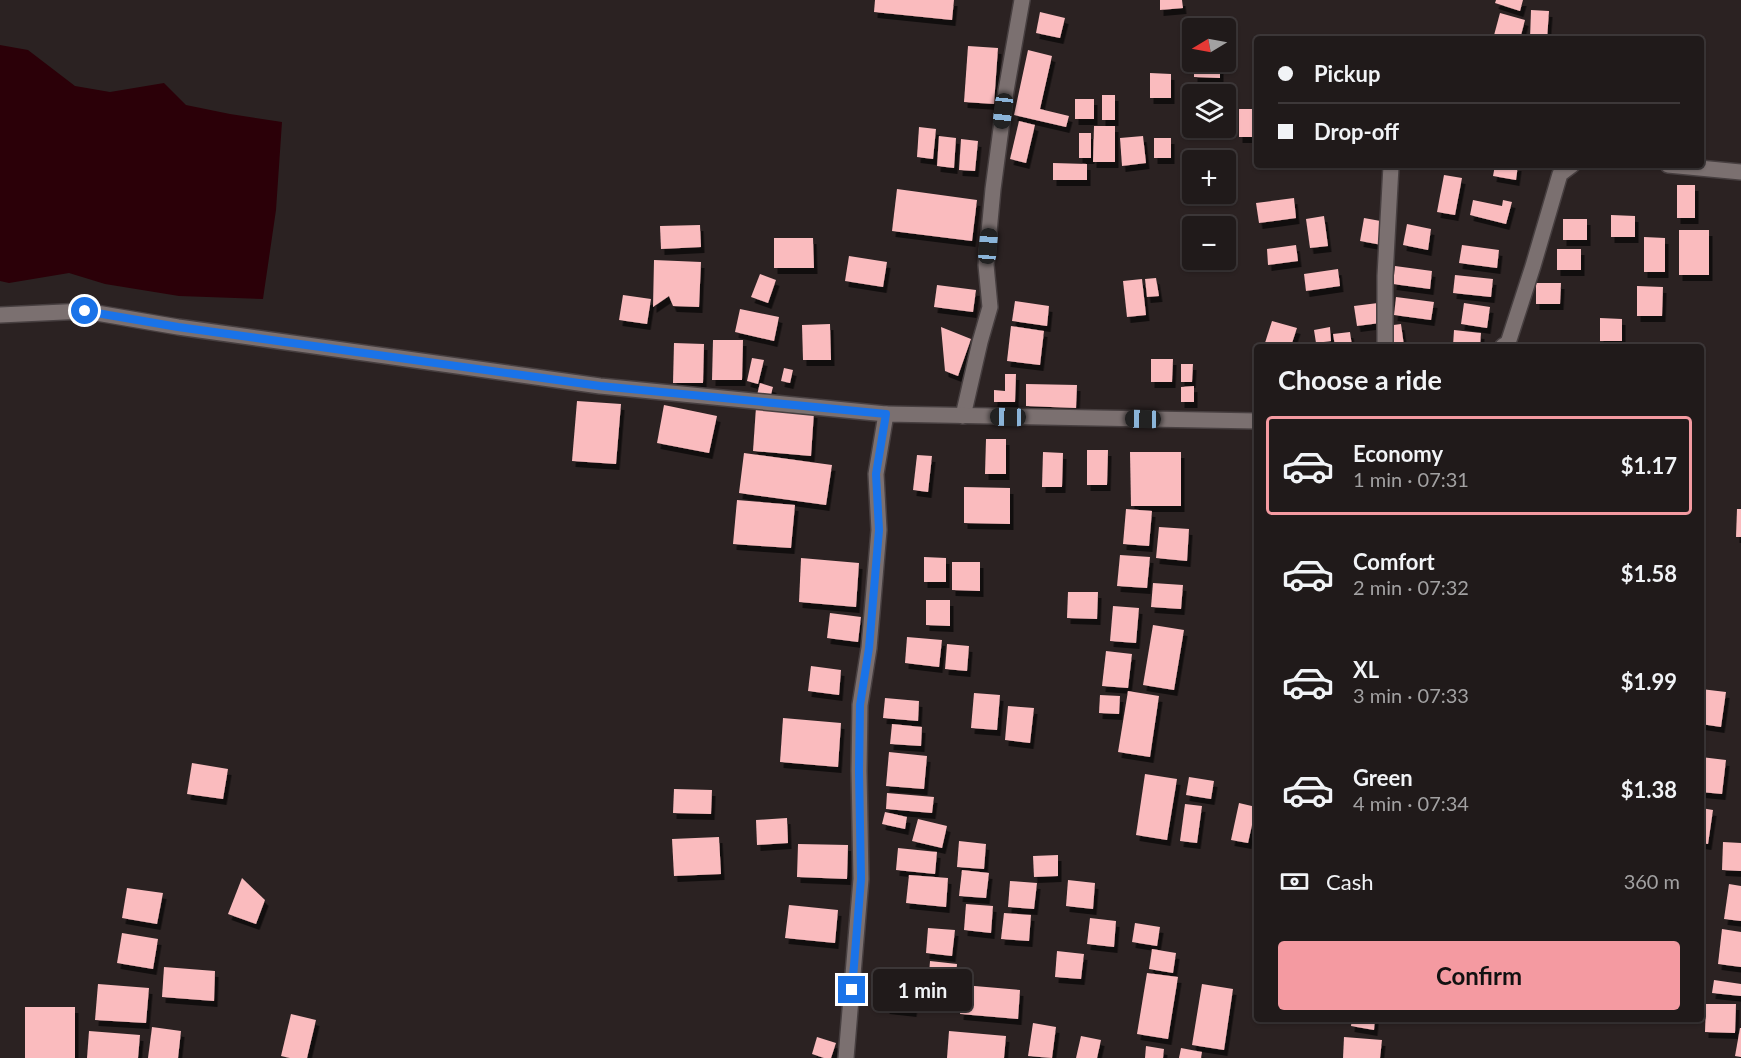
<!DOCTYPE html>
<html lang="en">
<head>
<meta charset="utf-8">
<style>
  :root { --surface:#201a1a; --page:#2d2727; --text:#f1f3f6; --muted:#a2a1a2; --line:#3d3839; --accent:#f49aa1 }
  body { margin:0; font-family:Lato,sans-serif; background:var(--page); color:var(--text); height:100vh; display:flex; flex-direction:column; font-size:22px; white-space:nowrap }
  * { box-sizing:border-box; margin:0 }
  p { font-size:20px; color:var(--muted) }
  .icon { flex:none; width:33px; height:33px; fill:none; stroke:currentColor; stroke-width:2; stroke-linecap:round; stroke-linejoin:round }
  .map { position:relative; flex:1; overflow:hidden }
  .sheet { position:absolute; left:1254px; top:344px; width:450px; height:678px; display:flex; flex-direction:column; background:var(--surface); border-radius:6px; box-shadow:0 2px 4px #0004,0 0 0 2px var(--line) }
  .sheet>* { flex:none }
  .top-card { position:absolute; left:1254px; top:36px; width:450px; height:132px; border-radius:6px; box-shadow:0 2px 4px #0004,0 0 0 2px var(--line); display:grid; align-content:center; height:132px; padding:0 24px; background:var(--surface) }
  .needle { width:39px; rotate:260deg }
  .controls { position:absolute; left:1182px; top:18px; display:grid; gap:12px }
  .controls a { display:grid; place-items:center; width:54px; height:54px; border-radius:6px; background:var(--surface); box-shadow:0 2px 4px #0004,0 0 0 2px var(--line); font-size:30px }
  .end { position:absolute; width:27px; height:27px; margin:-14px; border:8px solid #1a73e8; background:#fff; box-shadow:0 0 0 3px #fff }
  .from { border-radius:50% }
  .bubble { position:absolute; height:42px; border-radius:6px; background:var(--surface); box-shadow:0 2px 4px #0004,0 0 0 2px var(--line); font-size:20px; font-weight:700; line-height:42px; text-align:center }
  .car { position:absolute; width:18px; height:36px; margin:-18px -9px; border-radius:8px; box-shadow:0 0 4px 2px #0007; background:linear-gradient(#222 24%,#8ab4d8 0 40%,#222 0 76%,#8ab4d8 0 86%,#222 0) }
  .top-card b { display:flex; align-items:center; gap:21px; height:57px; font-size:22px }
  .top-card b+b { border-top:2px solid var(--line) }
  .top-card i { width:15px; height:15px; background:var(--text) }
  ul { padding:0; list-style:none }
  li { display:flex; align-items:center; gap:18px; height:99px; margin:0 12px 9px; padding:0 12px; border:3px solid transparent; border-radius:6px }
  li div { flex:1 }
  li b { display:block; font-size:22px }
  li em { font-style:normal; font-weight:700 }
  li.active { border-color:var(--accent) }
  li>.icon { width:54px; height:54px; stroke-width:1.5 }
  h2 { padding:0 24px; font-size:27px; line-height:72px }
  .pay { display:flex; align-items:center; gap:15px; height:66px; padding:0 24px; font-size:22px }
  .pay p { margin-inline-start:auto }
  .action { display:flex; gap:12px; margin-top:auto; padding:12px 24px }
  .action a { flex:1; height:69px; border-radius:6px; background:var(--accent); color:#111; font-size:24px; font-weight:700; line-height:69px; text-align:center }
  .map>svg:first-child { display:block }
  .water { fill:#2b0008 }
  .building { fill:#fabbbe; filter:url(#shadow) }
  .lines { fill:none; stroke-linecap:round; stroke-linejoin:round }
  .street-casing { stroke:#473f40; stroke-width:18 }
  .street { stroke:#7b7070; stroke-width:15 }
  .route { stroke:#1a73e8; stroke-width:8 }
</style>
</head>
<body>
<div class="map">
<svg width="1741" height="1058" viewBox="0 0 1741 1058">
  <defs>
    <filter id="shadow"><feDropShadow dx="3.5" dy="6" stdDeviation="0" flood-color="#0009"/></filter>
  </defs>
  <rect width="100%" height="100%" fill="#2b2222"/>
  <path class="water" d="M 0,45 L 28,50 L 75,86 L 110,92 L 164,83 L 186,105 L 230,114 L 282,122 L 276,210 L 263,299 L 179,296 L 105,284 L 69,273 L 9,283 L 0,281 Z"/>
  <g class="building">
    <path d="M 875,0 L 954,0 L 952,20 L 874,12 Z"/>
    <path d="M 1160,0 L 1182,0 L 1183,8 L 1160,10 Z"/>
    <path d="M 1496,0 L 1523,0 L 1520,11 L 1495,3 Z"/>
    <path d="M 1531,10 L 1549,11 L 1547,39 L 1530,39 Z"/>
    <path d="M 1040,12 L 1065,18 L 1060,38 L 1036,33 Z"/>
    <path d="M 1500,13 L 1525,20 L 1520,39 L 1493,39 Z"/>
    <path d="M 968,46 L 998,48 L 994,104 L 964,102 Z"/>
    <path d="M 1028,50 L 1052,56 L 1040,109 L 1069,116 L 1066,127 L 1014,115 Z"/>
    <path d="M 1194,62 L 1220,62 L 1220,78 L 1194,77 Z"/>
    <path d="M 1150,73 L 1171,74 L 1171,98 L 1150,98 Z"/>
    <rect x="1102" y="95" width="13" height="25"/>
    <rect x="1075" y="99" width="19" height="20"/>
    <rect x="1239" y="109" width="18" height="28"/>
    <path d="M 1019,121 L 1035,125 L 1026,163 L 1010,159 Z"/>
    <path d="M 1094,126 L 1115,126 L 1115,162 L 1093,162 Z"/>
    <path d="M 919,127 L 936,129 L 933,159 L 917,157 Z"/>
    <rect x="1079" y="133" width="12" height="25"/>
    <path d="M 939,136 L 956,138 L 954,168 L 937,166 Z"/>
    <path d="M 1143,136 L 1146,163 L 1122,166 L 1120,138 Z"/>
    <rect x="1154" y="138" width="17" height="20"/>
    <path d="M 961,139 L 978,141 L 975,171 L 959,170 Z"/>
    <path d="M 1053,163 L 1087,164 L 1087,180 L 1053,180 Z"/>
    <path d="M 1495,165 L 1518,165 L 1516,180 L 1493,176 Z"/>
    <path d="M 1444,175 L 1462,178 L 1455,215 L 1437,212 Z"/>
    <rect x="1677" y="185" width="18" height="33"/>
    <path d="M 897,189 L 977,200 L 972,241 L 892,231 Z"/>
    <path d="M 1294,198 L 1296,218 L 1259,223 L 1256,203 Z"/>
    <path d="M 1473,200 L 1502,206 L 1503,200 L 1512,202 L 1506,224 L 1470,215 Z"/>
    <path d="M 1611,215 L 1635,216 L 1635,237 L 1611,237 Z"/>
    <path d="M 1324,216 L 1328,246 L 1310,248 L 1306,219 Z"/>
    <path d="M 1364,218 L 1386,222 L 1382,245 L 1360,241 Z"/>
    <rect x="1563" y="219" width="24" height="21"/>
    <path d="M 1407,224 L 1431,229 L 1428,250 L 1403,245 Z"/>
    <path d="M 700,225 L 701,247 L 661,249 L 660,226 Z"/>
    <rect x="1679" y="230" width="30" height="45"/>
    <path d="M 1644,237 L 1665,238 L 1665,272 L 1644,272 Z"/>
    <path d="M 774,238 L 813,238 L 814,268 L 774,268 Z"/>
    <path d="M 1296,245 L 1298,261 L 1268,265 L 1267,249 Z"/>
    <path d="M 1462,245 L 1499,250 L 1497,268 L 1459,263 Z"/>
    <rect x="1557" y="249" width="24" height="21"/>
    <path d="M 849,256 L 887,262 L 883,287 L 845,281 Z"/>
    <path d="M 654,260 L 701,262 L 699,307 L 673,306 L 669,296 L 653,307 Z"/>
    <path d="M 1395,266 L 1432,271 L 1430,289 L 1393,284 Z"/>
    <path d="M 1338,269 L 1340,286 L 1306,291 L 1304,274 Z"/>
    <path d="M 760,274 L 776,280 L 768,303 L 751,297 Z"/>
    <path d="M 1455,275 L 1493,279 L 1491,297 L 1453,293 Z"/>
    <path d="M 1156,278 L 1159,296 L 1147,297 L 1145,279 Z"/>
    <path d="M 1142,279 L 1146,315 L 1127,317 L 1123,281 Z"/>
    <path d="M 1536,283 L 1561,283 L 1560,304 L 1536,304 Z"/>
    <path d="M 937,285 L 976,290 L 973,312 L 934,307 Z"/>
    <path d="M 1637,286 L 1663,287 L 1662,316 L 1637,316 Z"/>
    <path d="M 623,295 L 651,299 L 647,324 L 619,320 Z"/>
    <path d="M 1396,297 L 1434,302 L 1431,320 L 1394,315 Z"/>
    <path d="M 1015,301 L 1049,306 L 1047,326 L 1012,321 Z"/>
    <path d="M 1378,303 L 1380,323 L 1357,326 L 1354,306 Z"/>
    <path d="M 1464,303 L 1490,307 L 1487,328 L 1461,324 Z"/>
    <path d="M 740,309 L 779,317 L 774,341 L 735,332 Z"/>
    <path d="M 1600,318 L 1622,319 L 1622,341 L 1600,341 Z"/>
    <path d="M 1272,321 L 1297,328 L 1291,346 L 1264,346 Z"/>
    <path d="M 830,324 L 831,360 L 803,360 L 802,325 Z"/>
    <path d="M 1401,324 L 1404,346 L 1382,346 L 1379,327 Z"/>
    <path d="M 1011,326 L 1044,331 L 1040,365 L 1007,361 Z"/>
    <path d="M 941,327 L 971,339 L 958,376 L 945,371 Z"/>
    <path d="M 1330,327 L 1331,341 L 1316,343 L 1314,330 Z"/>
    <path d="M 1454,330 L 1481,333 L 1480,346 L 1453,346 Z"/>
    <path d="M 1350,332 L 1352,346 L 1335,346 L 1333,334 Z"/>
    <path d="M 713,340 L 743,340 L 742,380 L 712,380 Z"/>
    <path d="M 674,343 L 704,344 L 703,383 L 673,383 Z"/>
    <path d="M 752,358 L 764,360 L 758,384 L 747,381 Z"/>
    <path d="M 1151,359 L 1173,359 L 1172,382 L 1151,382 Z"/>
    <path d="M 1181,364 L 1193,364 L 1192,382 L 1181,382 Z"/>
    <path d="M 784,368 L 793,370 L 790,383 L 781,381 Z"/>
    <path d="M 1005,374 L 1016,374 L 1015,402 L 994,402 L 994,390 L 1005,391 Z"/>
    <path d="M 760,383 L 773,387 L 769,402 L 756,399 Z"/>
    <path d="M 1026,384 L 1077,385 L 1076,408 L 1026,406 Z"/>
    <path d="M 1194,386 L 1194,402 L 1181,402 L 1181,387 Z"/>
    <path d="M 577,401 L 621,404 L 616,464 L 572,461 Z"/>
    <path d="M 664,405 L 717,416 L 709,453 L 657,443 Z"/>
    <path d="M 756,407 L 814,412 L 811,456 L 753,451 Z"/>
    <path d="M 986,439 L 1006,439 L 1006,474 L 985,474 Z"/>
    <path d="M 1087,450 L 1108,450 L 1107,485 L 1087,485 Z"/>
    <path d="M 1043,452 L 1063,453 L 1062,487 L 1042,487 Z"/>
    <path d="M 1130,452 L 1181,452 L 1181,506 L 1131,506 Z"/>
    <path d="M 744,453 L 832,465 L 826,505 L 739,493 Z"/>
    <path d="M 917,455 L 932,456 L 928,492 L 913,490 Z"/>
    <path d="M 964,487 L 1010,488 L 1010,524 L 964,523 Z"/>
    <path d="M 737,500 L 795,505 L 791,548 L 733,544 Z"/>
    <path d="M 1126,509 L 1152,511 L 1149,546 L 1123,544 Z"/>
    <path d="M 1737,509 L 1741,509 L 1741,537 L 1736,537 Z"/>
    <path d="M 1159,527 L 1189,529 L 1187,561 L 1156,558 Z"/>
    <path d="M 1120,555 L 1150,557 L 1147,588 L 1117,586 Z"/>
    <path d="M 924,557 L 946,558 L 946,582 L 924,582 Z"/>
    <path d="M 801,558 L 859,563 L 856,607 L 799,602 Z"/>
    <path d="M 952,562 L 980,562 L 980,591 L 952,590 Z"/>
    <path d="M 1153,583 L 1183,585 L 1181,609 L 1151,607 Z"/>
    <path d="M 1068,592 L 1098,592 L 1097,619 L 1067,618 Z"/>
    <path d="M 926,600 L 950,600 L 950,626 L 926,625 Z"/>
    <path d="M 1113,606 L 1139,608 L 1136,643 L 1110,641 Z"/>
    <path d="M 830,613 L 861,617 L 858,642 L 827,638 Z"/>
    <path d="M 1153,625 L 1184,630 L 1174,690 L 1143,685 Z"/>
    <path d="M 907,637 L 942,640 L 939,667 L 905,663 Z"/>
    <path d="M 947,644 L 969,646 L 967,671 L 945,669 Z"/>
    <path d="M 1106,651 L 1132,654 L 1128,688 L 1102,686 Z"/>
    <path d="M 811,666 L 841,670 L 839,695 L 808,691 Z"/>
    <path d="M 1701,689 L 1726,692 L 1721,727 L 1701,724 Z"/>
    <path d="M 1128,691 L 1159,696 L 1150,757 L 1118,752 Z"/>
    <path d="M 974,693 L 1000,695 L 997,730 L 971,728 Z"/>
    <path d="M 1100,695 L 1120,696 L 1119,714 L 1099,713 Z"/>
    <path d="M 885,698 L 919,701 L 918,721 L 883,718 Z"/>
    <path d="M 1008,706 L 1034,708 L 1030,743 L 1005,740 Z"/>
    <path d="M 783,718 L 841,723 L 838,767 L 780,762 Z"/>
    <path d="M 892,724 L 922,727 L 921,746 L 890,744 Z"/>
    <path d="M 889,752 L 927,756 L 924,789 L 886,786 Z"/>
    <path d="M 1701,757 L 1726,760 L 1722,794 L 1701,792 Z"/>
    <path d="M 192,763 L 228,769 L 223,799 L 187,794 Z"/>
    <path d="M 1145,774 L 1177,779 L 1167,840 L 1136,835 Z"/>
    <path d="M 1189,777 L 1214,781 L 1211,799 L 1186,795 Z"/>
    <path d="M 674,789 L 712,790 L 711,814 L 673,813 Z"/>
    <path d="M 887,793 L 934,797 L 932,813 L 886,809 Z"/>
    <path d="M 1239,803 L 1256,807 L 1248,843 L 1231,840 Z"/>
    <path d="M 1185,804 L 1202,806 L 1197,843 L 1180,841 Z"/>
    <path d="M 1701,808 L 1713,810 L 1708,844 L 1701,843 Z"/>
    <path d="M 885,812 L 907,817 L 905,829 L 882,824 Z"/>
    <path d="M 787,818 L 788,843 L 757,845 L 756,820 Z"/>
    <path d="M 918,819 L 947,826 L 942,848 L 912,841 Z"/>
    <path d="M 719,837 L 721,874 L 674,876 L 672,839 Z"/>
    <path d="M 959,841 L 986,844 L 984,869 L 957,867 Z"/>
    <path d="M 1723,842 L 1741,843 L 1741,871 L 1722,870 Z"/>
    <path d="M 798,844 L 848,845 L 847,879 L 797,877 Z"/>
    <path d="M 898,848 L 937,852 L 935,874 L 896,870 Z"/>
    <path d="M 1058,855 L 1058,876 L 1034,877 L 1033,856 Z"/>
    <path d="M 962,870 L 989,873 L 986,898 L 959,896 Z"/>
    <path d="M 909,875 L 948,878 L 946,907 L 906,903 Z"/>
    <path d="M 242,878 L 265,900 L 256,924 L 228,914 Z"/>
    <path d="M 1068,880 L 1095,883 L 1093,909 L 1066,906 Z"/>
    <path d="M 1010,881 L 1037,883 L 1034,909 L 1008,907 Z"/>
    <path d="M 1729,884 L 1741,886 L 1741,921 L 1724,919 Z"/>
    <path d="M 127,888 L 163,893 L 157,924 L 122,918 Z"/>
    <path d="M 966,904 L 993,906 L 991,933 L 964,930 Z"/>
    <path d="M 789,905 L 838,910 L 835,943 L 785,938 Z"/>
    <path d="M 1004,913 L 1031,915 L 1029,941 L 1001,939 Z"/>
    <path d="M 1090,918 L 1116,921 L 1114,947 L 1087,944 Z"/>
    <path d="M 1135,923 L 1160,927 L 1157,946 L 1132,942 Z"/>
    <path d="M 928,928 L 955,930 L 952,956 L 926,953 Z"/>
    <path d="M 1722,929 L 1741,932 L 1741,967 L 1718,964 Z"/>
    <path d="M 122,933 L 158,939 L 153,969 L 117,963 Z"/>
    <path d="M 1152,949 L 1176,953 L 1173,973 L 1149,969 Z"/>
    <path d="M 1057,951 L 1084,954 L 1081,979 L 1055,977 Z"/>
    <path d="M 930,961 L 957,964 L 955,989 L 928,987 Z"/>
    <path d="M 164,967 L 215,971 L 214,1001 L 162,997 Z"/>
    <path d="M 1147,973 L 1178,977 L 1168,1039 L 1137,1034 Z"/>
    <path d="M 1714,980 L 1741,984 L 1741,996 L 1712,993 Z"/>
    <path d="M 889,982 L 916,985 L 913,1011 L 886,1008 Z"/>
    <path d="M 98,984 L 149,988 L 146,1023 L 95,1020 Z"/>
    <path d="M 1202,984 L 1233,989 L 1224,1050 L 1192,1045 Z"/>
    <path d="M 963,985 L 1020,990 L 1018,1019 L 960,1014 Z"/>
    <path d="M 1706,1004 L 1736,1004 L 1735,1033 L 1705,1032 Z"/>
    <rect x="25" y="1007" width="50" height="51"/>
    <path d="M 291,1014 L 316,1020 L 307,1058 L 290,1058 L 281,1056 Z"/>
    <path d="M 1352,1018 L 1375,1018 L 1374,1030 L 1351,1026 Z"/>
    <path d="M 1033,1023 L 1056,1027 L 1052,1058 L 1028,1056 Z"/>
    <path d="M 152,1027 L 181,1031 L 178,1058 L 148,1058 Z"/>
    <path d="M 1740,1028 L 1741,1028 L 1741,1057 L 1735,1056 Z"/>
    <path d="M 89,1031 L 140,1035 L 138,1058 L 87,1058 Z"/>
    <path d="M 949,1031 L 1006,1036 L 1004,1058 L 947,1058 Z"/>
    <path d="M 1081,1036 L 1101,1040 L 1097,1058 L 1076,1058 Z"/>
    <path d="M 817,1037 L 836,1043 L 831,1058 L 824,1058 L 812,1054 Z"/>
    <path d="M 1344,1037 L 1382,1040 L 1380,1058 L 1343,1058 Z"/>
    <path d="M 1146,1046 L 1164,1049 L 1163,1058 L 1145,1058 Z"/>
    <path d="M 1181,1048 L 1202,1052 L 1201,1058 L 1179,1058 Z"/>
  </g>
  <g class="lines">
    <defs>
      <g id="street">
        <path d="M 1668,165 L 1741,172"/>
        <path d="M 0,315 L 85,311 L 178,327 L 600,386 L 886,414"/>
        <path d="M 1385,346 L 1385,276 L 1391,166"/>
        <path d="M 1503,346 L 1508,343 L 1533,266 L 1560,174 L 1572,165"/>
        <path d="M 963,416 L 980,342 L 990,307 L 986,265 L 993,189 L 1006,91 L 1022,0"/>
        <path d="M 846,1058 L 861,879 L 859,771 L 860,705 L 869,648 L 879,530 L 876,474 L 886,414 L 1257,421"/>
      </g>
    </defs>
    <use href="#street" class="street-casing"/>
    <use href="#street" class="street"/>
  </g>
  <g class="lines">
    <path class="route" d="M 85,311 L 178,327 L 600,386 L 886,414 L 876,474 L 879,530 L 869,648 L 860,705 L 859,771 L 861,879 L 852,990"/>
  </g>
</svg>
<div class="controls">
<a><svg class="needle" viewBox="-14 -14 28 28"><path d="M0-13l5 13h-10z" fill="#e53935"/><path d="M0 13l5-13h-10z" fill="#a2a1a2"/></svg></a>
<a><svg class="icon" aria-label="layers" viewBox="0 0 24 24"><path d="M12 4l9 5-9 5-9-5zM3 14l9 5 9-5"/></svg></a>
<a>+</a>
<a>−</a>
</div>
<i class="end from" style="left:85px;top:311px"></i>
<i class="end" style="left:852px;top:990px"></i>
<div class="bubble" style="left:873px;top:969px;width:99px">1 min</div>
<i class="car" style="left:1003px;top:111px;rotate:187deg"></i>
<i class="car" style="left:988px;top:246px;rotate:5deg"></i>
<i class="car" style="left:1008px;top:417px;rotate:271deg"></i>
<i class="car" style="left:1143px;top:419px;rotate:271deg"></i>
<div class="top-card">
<b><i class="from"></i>Pickup</b>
<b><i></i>Drop-off</b>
</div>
<section class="sheet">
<h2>Choose a ride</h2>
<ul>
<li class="active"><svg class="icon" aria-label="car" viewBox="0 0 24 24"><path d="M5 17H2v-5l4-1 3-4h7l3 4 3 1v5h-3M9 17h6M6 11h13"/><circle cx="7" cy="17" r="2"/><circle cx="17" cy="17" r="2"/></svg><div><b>Economy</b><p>1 min · 07:31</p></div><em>$1.17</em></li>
<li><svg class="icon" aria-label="car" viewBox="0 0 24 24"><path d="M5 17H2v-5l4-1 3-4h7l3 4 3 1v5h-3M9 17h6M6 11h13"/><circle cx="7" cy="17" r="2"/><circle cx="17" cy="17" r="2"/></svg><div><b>Comfort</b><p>2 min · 07:32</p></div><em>$1.58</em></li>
<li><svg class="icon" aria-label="car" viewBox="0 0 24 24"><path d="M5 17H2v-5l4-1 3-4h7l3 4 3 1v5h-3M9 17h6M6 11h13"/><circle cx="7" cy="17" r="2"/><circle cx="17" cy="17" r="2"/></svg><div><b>XL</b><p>3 min · 07:33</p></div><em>$1.99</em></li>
<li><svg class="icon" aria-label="car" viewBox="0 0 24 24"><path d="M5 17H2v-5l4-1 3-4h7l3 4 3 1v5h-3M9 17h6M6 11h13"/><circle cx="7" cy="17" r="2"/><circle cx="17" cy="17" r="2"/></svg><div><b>Green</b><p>4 min · 07:34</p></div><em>$1.38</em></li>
</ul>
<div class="pay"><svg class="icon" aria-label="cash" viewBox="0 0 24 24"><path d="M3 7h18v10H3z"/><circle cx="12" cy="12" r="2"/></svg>Cash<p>360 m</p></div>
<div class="action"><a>Confirm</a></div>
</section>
</div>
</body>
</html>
